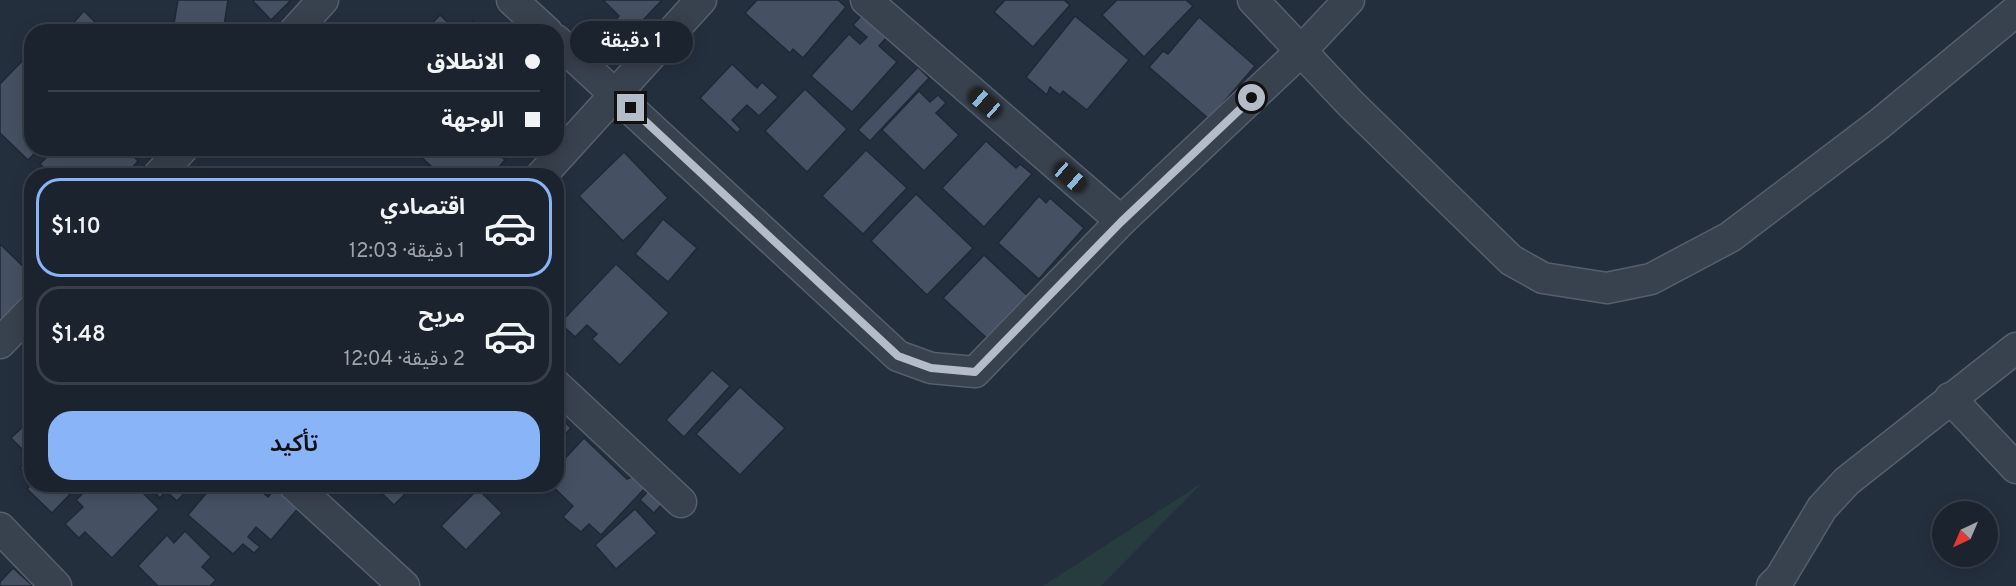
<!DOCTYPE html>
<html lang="ar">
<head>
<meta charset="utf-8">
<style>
  :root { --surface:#1b232e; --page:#242b36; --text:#f1f3f6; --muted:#a0a4aa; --line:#39404a; --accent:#8ab4f8 }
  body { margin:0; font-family:Overpass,"Noto Sans Arabic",sans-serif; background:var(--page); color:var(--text); direction:rtl; height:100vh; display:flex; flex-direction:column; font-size:22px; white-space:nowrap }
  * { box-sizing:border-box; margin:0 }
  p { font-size:20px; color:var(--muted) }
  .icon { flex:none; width:33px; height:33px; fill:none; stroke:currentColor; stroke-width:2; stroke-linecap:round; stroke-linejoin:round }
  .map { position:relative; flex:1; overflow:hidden; direction:ltr }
  .drawer { position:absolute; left:24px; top:168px; width:540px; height:324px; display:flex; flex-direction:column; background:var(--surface); border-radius:24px; box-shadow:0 3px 15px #0003,0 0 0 2px var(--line); direction:rtl }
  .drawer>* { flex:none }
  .top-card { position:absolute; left:24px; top:24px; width:540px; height:132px; border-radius:24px; box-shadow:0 3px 15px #0003,0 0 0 2px var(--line); direction:rtl; display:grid; align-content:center; height:132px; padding:0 24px; background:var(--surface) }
  .needle { width:39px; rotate:224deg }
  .buttons { position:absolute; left:1932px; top:501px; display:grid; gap:12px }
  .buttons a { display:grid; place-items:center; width:66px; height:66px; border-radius:50%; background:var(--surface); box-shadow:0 3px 15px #0003,0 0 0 2px var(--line); font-size:30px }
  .end { position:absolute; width:27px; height:27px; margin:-14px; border:8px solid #b4bcc9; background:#111; box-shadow:0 0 0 3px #111 }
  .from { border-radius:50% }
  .bubble { position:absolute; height:42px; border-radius:21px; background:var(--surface); box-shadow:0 3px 15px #0003,0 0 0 2px var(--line); font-size:20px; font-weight:600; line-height:42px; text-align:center; direction:rtl }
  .car { position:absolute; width:18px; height:36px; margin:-18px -9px; border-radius:8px; box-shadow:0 0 4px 2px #0007; background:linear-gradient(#222 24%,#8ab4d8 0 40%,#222 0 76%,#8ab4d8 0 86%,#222 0) }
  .top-card b { display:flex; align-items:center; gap:21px; height:57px; font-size:22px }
  .top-card b+b { border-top:2px solid var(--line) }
  .top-card i { width:15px; height:15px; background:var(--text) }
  ul { padding:10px 0 0; list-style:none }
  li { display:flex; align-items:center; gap:18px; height:99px; margin:0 12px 9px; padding:0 12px; border:3px solid var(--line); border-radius:24px }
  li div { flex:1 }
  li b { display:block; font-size:22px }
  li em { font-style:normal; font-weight:600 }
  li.active { border-color:var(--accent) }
  li>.icon { width:54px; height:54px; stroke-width:1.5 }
  .button { display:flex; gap:12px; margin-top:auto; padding:12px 24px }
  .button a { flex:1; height:69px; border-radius:24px; background:var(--accent); color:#111; font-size:24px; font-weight:600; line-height:69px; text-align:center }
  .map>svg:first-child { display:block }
  .green { fill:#263c3f }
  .building { fill:#455162; stroke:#1f2835; stroke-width:1.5 }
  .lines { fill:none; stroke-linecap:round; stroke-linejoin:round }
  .minor-casing { stroke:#565f6c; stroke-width:33 }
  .minor { stroke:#38414e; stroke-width:30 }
  .route { stroke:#b4bcc9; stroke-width:8 }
</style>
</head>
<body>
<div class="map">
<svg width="2016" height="586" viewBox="0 0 2016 586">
  <rect width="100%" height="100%" fill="#242f3e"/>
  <path class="green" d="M 1202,483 L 1101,586 L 1043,586 Z"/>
  <g class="building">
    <path d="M 178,0 L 228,0 L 223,32 L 173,30 Z"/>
    <path d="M 252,0 L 291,0 L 271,20 Z"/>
    <path d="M 603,0 L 662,0 L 626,38 L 612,24 L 619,16 Z"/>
    <path d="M 757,0 L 838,0 L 846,7 L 803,58 L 793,49 L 790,53 L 745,13 Z"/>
    <path d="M 1005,0 L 1064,0 L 1070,5 L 1033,47 L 994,12 Z"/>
    <path d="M 1117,0 L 1186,0 L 1193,6 L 1144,57 L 1102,15 Z"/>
    <path d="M 84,11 L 105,32 L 65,32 Z"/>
    <path d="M 440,15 L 458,32 L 424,32 Z"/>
    <path d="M 861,16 L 886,38 L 879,46 L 897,62 L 852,112 L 811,76 L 849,34 L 860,44 L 867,37 L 853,25 Z"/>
    <path d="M 1075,16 L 1129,60 L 1087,110 L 1063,91 L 1060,95 L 1050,87 L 1047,95 L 1026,77 Z"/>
    <path d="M 1199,17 L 1255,66 L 1209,119 L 1149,67 L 1163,51 L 1168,54 Z"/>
    <path d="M 473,21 L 484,32 L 463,32 Z"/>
    <path d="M 27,56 L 32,60 L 32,148 L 40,148 L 28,160 L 0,133 L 0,84 Z"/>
    <path d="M 732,64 L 757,88 L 762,82 L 778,97 L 759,116 L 747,105 L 732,120 L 741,129 L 737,133 L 700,98 Z"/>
    <path d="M 918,67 L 929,78 L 870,141 L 858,130 Z"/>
    <path d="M 805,89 L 847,129 L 807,172 L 765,131 Z"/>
    <path d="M 919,91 L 930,102 L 938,95 L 946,103 L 936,113 L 959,135 L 924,171 L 882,130 Z"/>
    <path d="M 986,141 L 1016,168 L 1020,164 L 1032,174 L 984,227 L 942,188 Z"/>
    <path d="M 55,148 L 125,148 L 138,161 L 125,176 L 52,176 L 40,164 Z"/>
    <path d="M 427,148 L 492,148 L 505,160 L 491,176 L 442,176 L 420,156 Z"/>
    <path d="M 866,150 L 907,188 L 863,234 L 822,196 Z"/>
    <path d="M 624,152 L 668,198 L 623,241 L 579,196 Z"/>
    <path d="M 916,194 L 973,248 L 927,295 L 871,241 Z"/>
    <path d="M 1039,196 L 1046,203 L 1050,198 L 1084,228 L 1039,279 L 998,243 Z"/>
    <path d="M 663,219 L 697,248 L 668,282 L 635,254 Z"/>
    <path d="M 0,244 L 32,275 L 32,289 L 0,322 Z"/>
    <path d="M 984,255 L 1031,299 L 991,342 L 943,298 Z"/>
    <path d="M 616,264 L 669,313 L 620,365 L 592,339 L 597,334 L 587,325 L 575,337 L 560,323 Z"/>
    <path d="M 712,370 L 730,386 L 684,437 L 666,420 Z"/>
    <path d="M 740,387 L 785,428 L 740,475 L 696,434 Z"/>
    <path d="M 556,414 L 571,428 L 556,444 Z"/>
    <path d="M 32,418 L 32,480 L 20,468 L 30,457 L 11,438 Z"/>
    <path d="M 584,438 L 627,479 L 634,476 L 646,487 L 601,535 L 589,524 L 581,532 L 563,517 L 573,506 L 550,484 L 556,484 L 556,468 Z"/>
    <path d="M 32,484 L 80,484 L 52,513 L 27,489 Z"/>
    <path d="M 92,484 L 134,484 L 159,509 L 112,558 L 85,532 L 79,538 L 65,524 L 83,507 L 76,500 Z"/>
    <path d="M 147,484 L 193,484 L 177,501 L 166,491 L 160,498 Z"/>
    <path d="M 214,484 L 253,484 L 268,497 L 277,487 L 300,506 L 271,540 L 256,527 L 248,537 L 260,547 L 254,553 L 243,544 L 233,554 L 188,515 Z"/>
    <path d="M 372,484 L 399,484 L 407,492 L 394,505 Z"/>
    <path d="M 478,489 L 502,513 L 466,550 L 441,526 Z"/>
    <path d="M 649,490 L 663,503 L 654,513 L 640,500 Z"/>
    <path d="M 635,509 L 657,533 L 616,569 L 595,545 Z"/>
    <path d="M 185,531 L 211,557 L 202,567 L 216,580 L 210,586 L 158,586 L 138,566 L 167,535 L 174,543 Z"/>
    <path d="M 13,568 L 33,586 L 0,586 L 0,582 Z"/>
  </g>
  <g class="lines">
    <defs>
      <g id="minor">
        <path d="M 512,0 L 547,32"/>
        <path d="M 866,0 L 1121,221"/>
        <path d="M 1253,0 L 1351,104 L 1511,260 L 1543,278 L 1607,288 L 1651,279 L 1730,237 L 1878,125 L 2016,11"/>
        <path d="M 294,32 L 323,0"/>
        <path d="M 556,40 L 898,356 L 931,368 L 975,372 L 1121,221 L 1301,51 L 1349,0"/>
        <path d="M 158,176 L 183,148"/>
        <path d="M 541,176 L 701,0"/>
        <path d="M 0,343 L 32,310"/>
        <path d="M 556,385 L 681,502"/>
        <path d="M 1950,398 L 2016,468"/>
        <path d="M 293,484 L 404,586"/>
        <path d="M 0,528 L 56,586"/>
        <path d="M 1772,586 L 1780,578 L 1822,508 L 1847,481 L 2016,348"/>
      </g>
    </defs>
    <use href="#minor" class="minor-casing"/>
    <use href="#minor" class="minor"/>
  </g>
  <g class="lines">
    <path class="route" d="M 631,108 L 898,356 L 931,368 L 975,372 L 1121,222 L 1252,98"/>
  </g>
</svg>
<div class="buttons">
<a><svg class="needle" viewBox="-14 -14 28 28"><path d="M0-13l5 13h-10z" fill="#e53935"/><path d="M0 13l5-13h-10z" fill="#a0a4aa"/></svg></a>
</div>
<i class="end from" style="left:1252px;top:98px"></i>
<i class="end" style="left:631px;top:108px"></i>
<div class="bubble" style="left:570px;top:21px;width:123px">1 دقيقة</div>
<i class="car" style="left:985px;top:103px;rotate:311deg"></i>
<i class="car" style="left:1070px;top:177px;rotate:131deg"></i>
<div class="top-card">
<b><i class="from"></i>الانطلاق</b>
<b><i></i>الوجهة</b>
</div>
<section class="drawer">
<ul>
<li class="active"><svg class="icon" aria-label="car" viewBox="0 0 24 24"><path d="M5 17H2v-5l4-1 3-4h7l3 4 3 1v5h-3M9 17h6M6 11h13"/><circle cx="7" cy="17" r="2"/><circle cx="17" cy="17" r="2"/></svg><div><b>اقتصادي</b><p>1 دقيقة · 12:03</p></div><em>$1.10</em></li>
<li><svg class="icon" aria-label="car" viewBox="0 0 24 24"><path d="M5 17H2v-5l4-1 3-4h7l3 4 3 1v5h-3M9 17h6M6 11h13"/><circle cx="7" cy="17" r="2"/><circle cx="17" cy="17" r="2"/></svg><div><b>مريح</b><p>2 دقيقة · 12:04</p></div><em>$1.48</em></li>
</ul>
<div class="button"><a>تأكيد</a></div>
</section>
</div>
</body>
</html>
